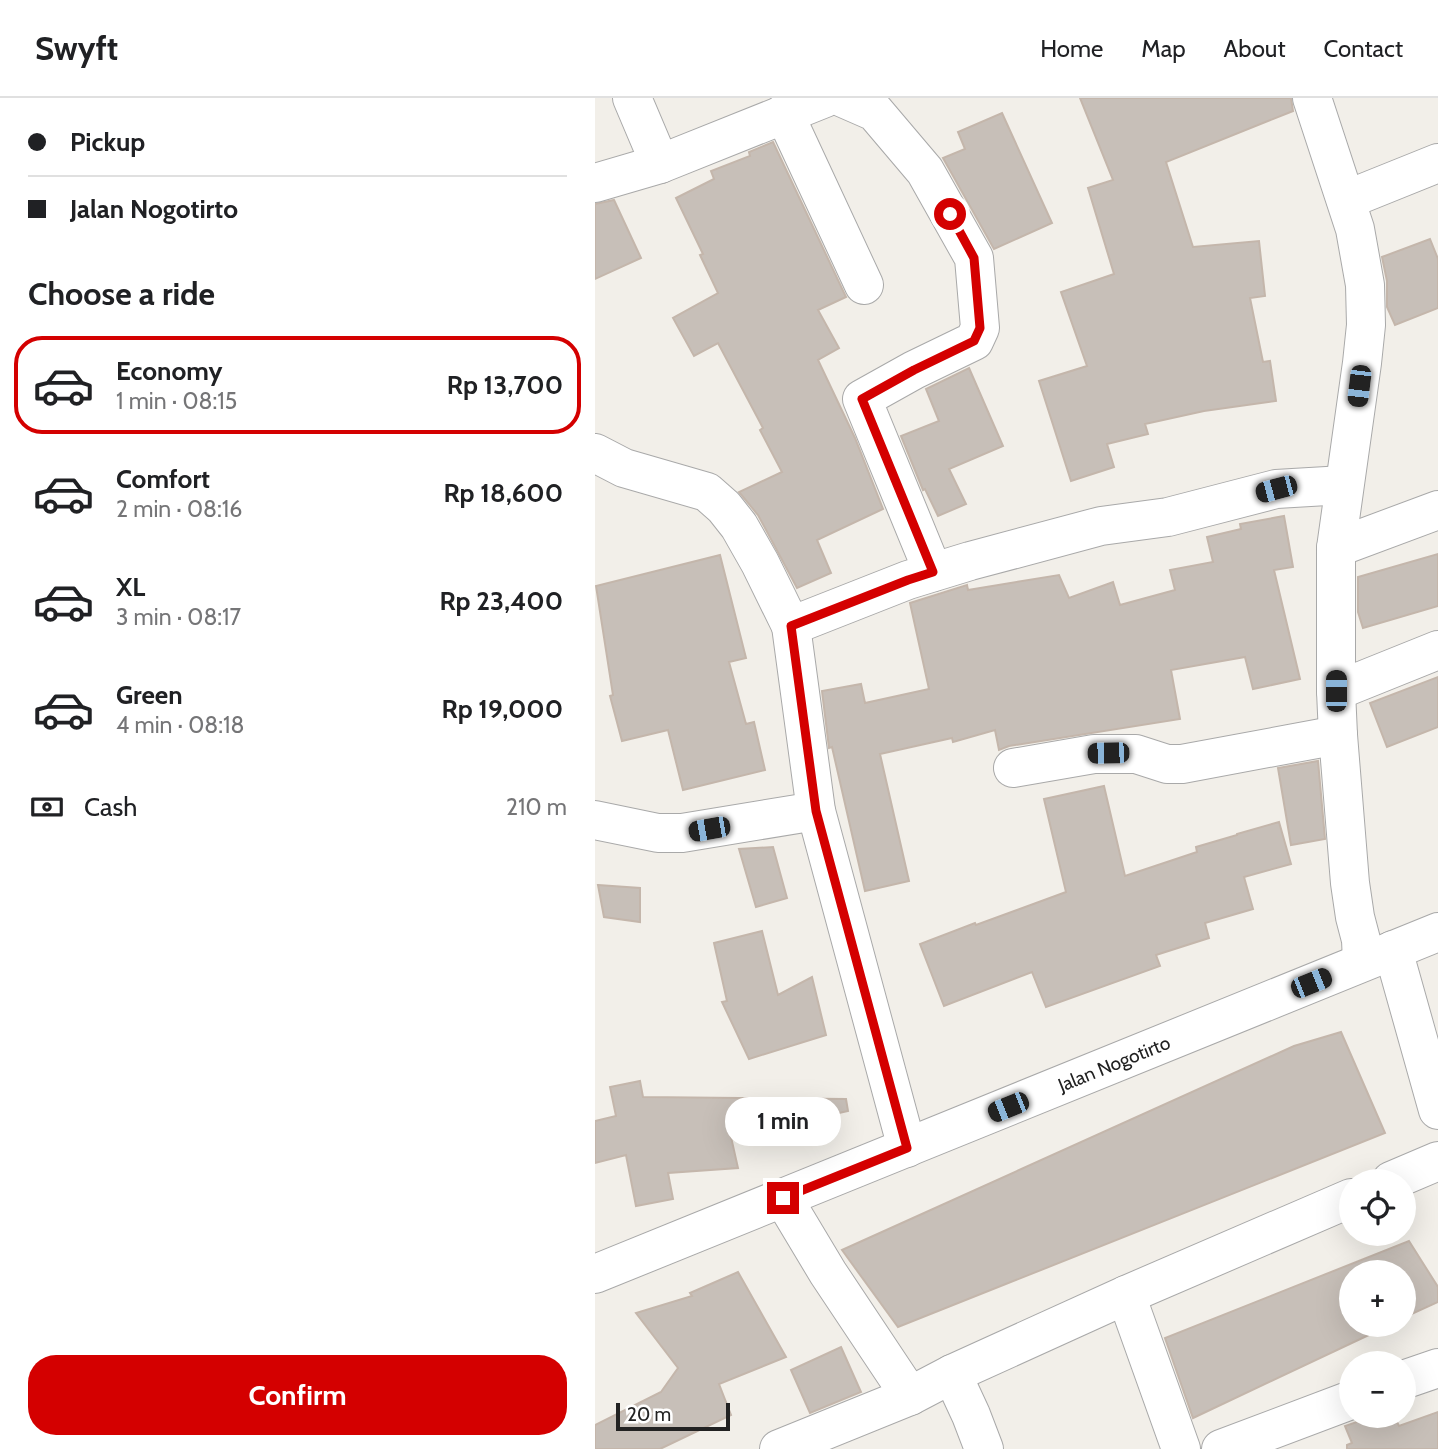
<!DOCTYPE html>
<html lang="en">
<head>
<meta charset="utf-8">
<style>
  :root { --surface:#fff; --page:#f6f6f6; --text:#202124; --muted:#757577; --line:#e0e0e0; --accent:#d40000 }
  body { margin:0; font-family:Cabin,sans-serif; background:var(--page); color:var(--text); height:100vh; display:flex; flex-direction:column; font-size:26px; white-space:nowrap }
  * { box-sizing:border-box; margin:0 }
  p { font-size:23px; color:var(--muted) }
  .icon { flex:none; width:38px; height:38px; fill:none; stroke:currentColor; stroke-width:2; stroke-linecap:round; stroke-linejoin:round }
  .map { position:relative; flex:1; overflow:hidden }
  .panel { display:flex; flex-direction:column; background:var(--surface); width:595px }
  .panel>* { flex:none }
  .hud { display:grid; align-content:center; height:154px; padding:0 28px; background:var(--surface) }
  .controls { position:absolute; left:744px; top:1071px; display:grid; gap:14px }
  .controls a { display:grid; place-items:center; width:77px; height:77px; border-radius:50%; background:var(--surface); box-shadow:0 7px 28px #0002; font-size:35px }
  .scale { position:absolute; left:21px; bottom:18px; width:114px; box-sizing:border-box; padding-left:7px; border:4px solid #222; border-top:0; font-size:19px; line-height:24px; white-space:nowrap; color:#222; -webkit-text-stroke:5px #fff; paint-order:stroke }
  .end { position:absolute; width:32px; height:32px; margin:-16px; border:9px solid #d40000; background:#fff; box-shadow:0 0 0 4px #fff }
  .from { border-radius:50% }
  .bubble { position:absolute; height:49px; border-radius:24px; background:var(--surface); box-shadow:0 7px 28px #0002; font-size:23px; font-weight:700; line-height:49px; text-align:center }
  .car { position:absolute; width:21px; height:42px; margin:-21px -10px; border-radius:9px; box-shadow:0 0 5px 2px #0007; background:linear-gradient(#222 24%,#8ab4d8 0 40%,#222 0 76%,#8ab4d8 0 86%,#222 0) }
  .hud b { display:flex; align-items:center; gap:24px; height:66px; font-size:26px }
  .hud b+b { border-top:2px solid var(--line) }
  .hud i { width:18px; height:18px; background:var(--text) }
  ul { padding:0; list-style:none }
  li { display:flex; align-items:center; gap:21px; height:98px; margin:0 14px 10px; padding:0 14px; border:4px solid transparent; border-radius:28px }
  li div { flex:1 }
  li b { display:block; font-size:26px }
  li em { font-style:normal; font-weight:700 }
  li.current { border-color:var(--accent) }
  li>.icon { width:63px; height:63px; stroke-width:1.5 }
  h2 { padding:0 28px; font-size:32px; line-height:84px }
  .pay { display:flex; align-items:center; gap:18px; height:77px; padding:0 28px; font-size:26px }
  .pay p { margin-inline-start:auto }
  .cta { display:flex; gap:14px; margin-top:auto; padding:14px 28px }
  .cta a { flex:1; height:80px; border-radius:28px; background:var(--accent); color:#fff; font-size:28px; font-weight:700; line-height:80px; text-align:center }
  header { display:flex; align-items:center; gap:42px; box-sizing:border-box; height:98px; padding:0 35px; background:var(--surface); border-bottom:2px solid var(--line) }
  header strong { font-size:33px }
  nav { display:flex; gap:38px; margin-inline-start:auto; font-size:24px }
  main { display:flex; flex:1; min-height:0 }
  .map>svg:first-child { display:block }
  .building { fill:#c7bfb8; stroke:#c4b6ab; stroke-width:2 }
  .lines { fill:none; stroke-linecap:round; stroke-linejoin:round }
  .minor-casing { stroke:#a9a9a9; stroke-width:40 }
  .tertiary-casing { stroke:#a9a9a9; stroke-width:40 }
  .minor { stroke:#fff; stroke-width:38 }
  .tertiary { stroke:#fff; stroke-width:38 }
  .route { stroke:#d40000; stroke-width:9 }
  .labels { text-anchor:middle; dominant-baseline:central; stroke-width:5; stroke-linejoin:round; paint-order:stroke }
  .street-label { font-size:19px; fill:#222; stroke:#fff }
</style>
</head>
<body>
<header>
<strong>Swyft</strong>
<nav><a>Home</a><a>Map</a><a>About</a><a>Contact</a></nav>
</header>
<main>
<section class="panel">
<div class="hud">
<b><i class="from"></i>Pickup</b>
<b><i></i>Jalan Nogotirto</b>
</div>
<h2>Choose a ride</h2>
<ul>
<li class="current"><svg class="icon" aria-label="car" viewBox="0 0 24 24"><path d="M5 17H2v-5l4-1 3-4h7l3 4 3 1v5h-3M9 17h6M6 11h13"/><circle cx="7" cy="17" r="2"/><circle cx="17" cy="17" r="2"/></svg><div><b>Economy</b><p>1 min · 08:15</p></div><em>Rp 13,700</em></li>
<li><svg class="icon" aria-label="car" viewBox="0 0 24 24"><path d="M5 17H2v-5l4-1 3-4h7l3 4 3 1v5h-3M9 17h6M6 11h13"/><circle cx="7" cy="17" r="2"/><circle cx="17" cy="17" r="2"/></svg><div><b>Comfort</b><p>2 min · 08:16</p></div><em>Rp 18,600</em></li>
<li><svg class="icon" aria-label="car" viewBox="0 0 24 24"><path d="M5 17H2v-5l4-1 3-4h7l3 4 3 1v5h-3M9 17h6M6 11h13"/><circle cx="7" cy="17" r="2"/><circle cx="17" cy="17" r="2"/></svg><div><b>XL</b><p>3 min · 08:17</p></div><em>Rp 23,400</em></li>
<li><svg class="icon" aria-label="car" viewBox="0 0 24 24"><path d="M5 17H2v-5l4-1 3-4h7l3 4 3 1v5h-3M9 17h6M6 11h13"/><circle cx="7" cy="17" r="2"/><circle cx="17" cy="17" r="2"/></svg><div><b>Green</b><p>4 min · 08:18</p></div><em>Rp 19,000</em></li>
</ul>
<div class="pay"><svg class="icon" aria-label="cash" viewBox="0 0 24 24"><path d="M3 7h18v10H3z"/><circle cx="12" cy="12" r="2"/></svg>Cash<p>210 m</p></div>
<div class="cta"><a>Confirm</a></div>
</section>
<div class="map">
<svg width="843" height="1351" viewBox="0 0 843 1351">
  <rect width="100%" height="100%" fill="#f2efe9"/>
  <g class="building">
    <path d="M 485,0 L 696,0 L 698,13 L 571,64 L 598,149 L 664,143 L 670,198 L 655,200 L 668,264 L 675,263 L 681,303 L 609,313 L 550,326 L 553,336 L 512,346 L 519,369 L 476,383 L 444,283 L 492,268 L 466,194 L 519,176 L 493,90 L 518,82 Z"/>
    <path d="M 407,15 L 457,125 L 399,151 L 348,60 L 370,51 L 363,34 Z"/>
    <path d="M 178,44 L 251,199 L 223,212 L 244,250 L 223,262 L 260,340 L 288,411 L 222,442 L 236,475 L 202,490 L 163,417 L 144,394 L 187,374 L 165,332 L 168,330 L 123,245 L 99,258 L 78,220 L 123,195 L 105,157 L 108,156 L 81,100 L 119,81 L 116,73 L 155,58 L 154,54 Z"/>
    <path d="M 19,102 L 46,160 L 0,181 L 0,106 Z"/>
    <path d="M 835,141 L 843,161 L 843,210 L 800,227 L 792,209 L 792,183 L 787,159 Z"/>
    <path d="M 374,270 L 408,348 L 354,371 L 371,406 L 343,418 L 330,391 L 328,392 L 306,338 L 344,323 L 331,291 Z"/>
    <path d="M 689,418 L 698,469 L 679,472 L 705,581 L 658,591 L 650,559 L 576,572 L 585,621 L 414,648 L 404,652 L 400,632 L 358,644 L 357,640 L 285,656 L 314,783 L 270,793 L 237,649 L 234,650 L 227,593 L 266,586 L 270,605 L 334,591 L 315,505 L 372,487 L 373,492 L 464,477 L 474,500 L 518,484 L 525,507 L 580,492 L 575,472 L 618,464 L 612,439 L 646,431 L 645,426 Z"/>
    <path d="M 843,456 L 843,508 L 768,530 L 763,514 L 763,479 Z"/>
    <path d="M 125,457 L 151,560 L 134,564 L 151,626 L 159,624 L 170,672 L 88,692 L 73,632 L 27,643 L 15,598 L 18,597 L 1,488 Z"/>
    <path d="M 843,579 L 843,629 L 792,649 L 775,605 Z"/>
    <path d="M 723,663 L 730,741 L 696,747 L 683,670 Z"/>
    <path d="M 509,688 L 530,778 L 602,754 L 601,749 L 642,737 L 642,736 L 684,724 L 696,766 L 649,779 L 658,811 L 610,825 L 614,840 L 561,857 L 565,868 L 451,909 L 437,874 L 349,908 L 325,846 L 380,825 L 381,827 L 471,794 L 449,701 Z"/>
    <path d="M 178,749 L 192,800 L 161,809 L 144,751 Z"/>
    <path d="M 3,787 L 45,790 L 45,824 L 9,819 Z"/>
    <path d="M 167,833 L 183,897 L 217,879 L 231,937 L 154,961 L 127,904 L 132,903 L 119,845 Z"/>
    <path d="M 746,934 L 790,1035 L 303,1229 L 247,1152 L 699,948 Z"/>
    <path d="M 45,983 L 48,999 L 251,1001 L 253,1013 L 136,1039 L 143,1070 L 73,1075 L 78,1101 L 41,1108 L 31,1057 L 0,1065 L 0,1023 L 21,1018 L 15,989 Z"/>
    <path d="M 814,1143 L 843,1189 L 843,1204 L 808,1220 L 808,1174 L 756,1174 L 756,1227 L 795,1227 L 598,1320 L 570,1240 Z"/>
    <path d="M 143,1174 L 191,1259 L 124,1286 L 136,1317 L 65,1351 L 0,1351 L 0,1327 L 66,1294 L 83,1270 L 41,1215 L 97,1198 L 95,1195 Z"/>
    <path d="M 246,1249 L 266,1294 L 215,1315 L 196,1272 Z"/>
    <path d="M 843,1314 L 843,1351 L 752,1351 L 752,1347 L 757,1345 L 750,1328 L 779,1318 L 799,1318 L 804,1328 Z"/>
  </g>
  <g class="lines">
    <defs>
      <g id="minor">
        <path d="M 37,0 L 65,66"/>
        <path d="M 248,0 L 280,14 L 330,73 L 379,160 L 385,230 L 379,243 L 319,272 L 267,301 L 338,474"/>
        <path d="M 717,0 L 760,131 L 770,187 L 771,227 L 767,265 L 741,450 L 741,593 L 743,637 L 755,785 L 760,819 L 766,842 L 767,864"/>
        <path d="M 189,15 L 269,187"/>
        <path d="M 0,85 L 65,66 L 230,0"/>
        <path d="M 751,102 L 843,65"/>
        <path d="M 0,355 L 29,370 L 112,394 L 129,409 L 144,428 L 165,465 L 196,528 L 313,482 L 375,463 L 506,428 L 573,419 L 681,391 L 749,387"/>
        <path d="M 741,450 L 843,412"/>
        <path d="M 196,528 L 221,713 L 312,1050"/>
        <path d="M 741,593 L 843,552"/>
        <path d="M 418,670 L 499,656 L 541,656 L 572,666 L 587,666 L 743,637"/>
        <path d="M 0,722 L 63,735 L 87,735 L 221,713"/>
        <path d="M 798,852 L 843,1012"/>
        <path d="M 796,1083 L 843,1063"/>
        <path d="M 188,1100 L 233,1175 L 315,1298"/>
        <path d="M 531,1197 L 586,1351"/>
        <path d="M 357,1276 L 376,1317 L 389,1351"/>
        <path d="M 808,1282 L 843,1270"/>
        <path d="M 184,1351 L 315,1298 L 357,1276 L 531,1197 L 756,1100"/>
        <path d="M 626,1351 L 756,1302"/>
      </g>
      <g id="tertiary">
        <path id="s1" d="M 0,1176 L 843,834"/>
      </g>
    </defs>
    <use href="#minor" class="minor-casing"/>
    <use href="#tertiary" class="tertiary-casing"/>
    <use href="#minor" class="minor"/>
    <use href="#tertiary" class="tertiary"/>
  </g>
  <g class="lines">
    <path class="route" d="M 188,1100 L 312,1050 L 221,713 L 196,528 L 313,482 L 338,474 L 267,301 L 319,272 L 379,243 L 385,230 L 379,160 L 355,116"/>
  </g>
  <g class="labels">
    <g class="street-label">
      <text stroke="none"><textPath href="#s1" startOffset="560">Jalan Nogotirto</textPath></text>
    </g>
  </g>
</svg>
<div class="controls">
<a><svg class="icon" aria-label="locate" viewBox="0 0 24 24"><circle cx="12" cy="12" r="6"/><path d="M12 2v4M12 18v4M2 12h4M18 12h4"/></svg></a>
<a>+</a>
<a>−</a>
</div>
<div class="scale">20 m</div>
<i class="end from" style="left:355px;top:116px"></i>
<i class="end" style="left:188px;top:1100px"></i>
<div class="bubble" style="left:130px;top:999px;width:116px">1 min</div>
<i class="car" style="left:764px;top:288px;rotate:187deg"></i>
<i class="car" style="left:681px;top:391px;rotate:255deg"></i>
<i class="car" style="left:741px;top:593px;rotate:0deg"></i>
<i class="car" style="left:513px;top:655px;rotate:269deg"></i>
<i class="car" style="left:114px;top:731px;rotate:260deg"></i>
<i class="car" style="left:716px;top:885px;rotate:68deg"></i>
<i class="car" style="left:413px;top:1009px;rotate:248deg"></i>
</div>
</main>
</body>
</html>
